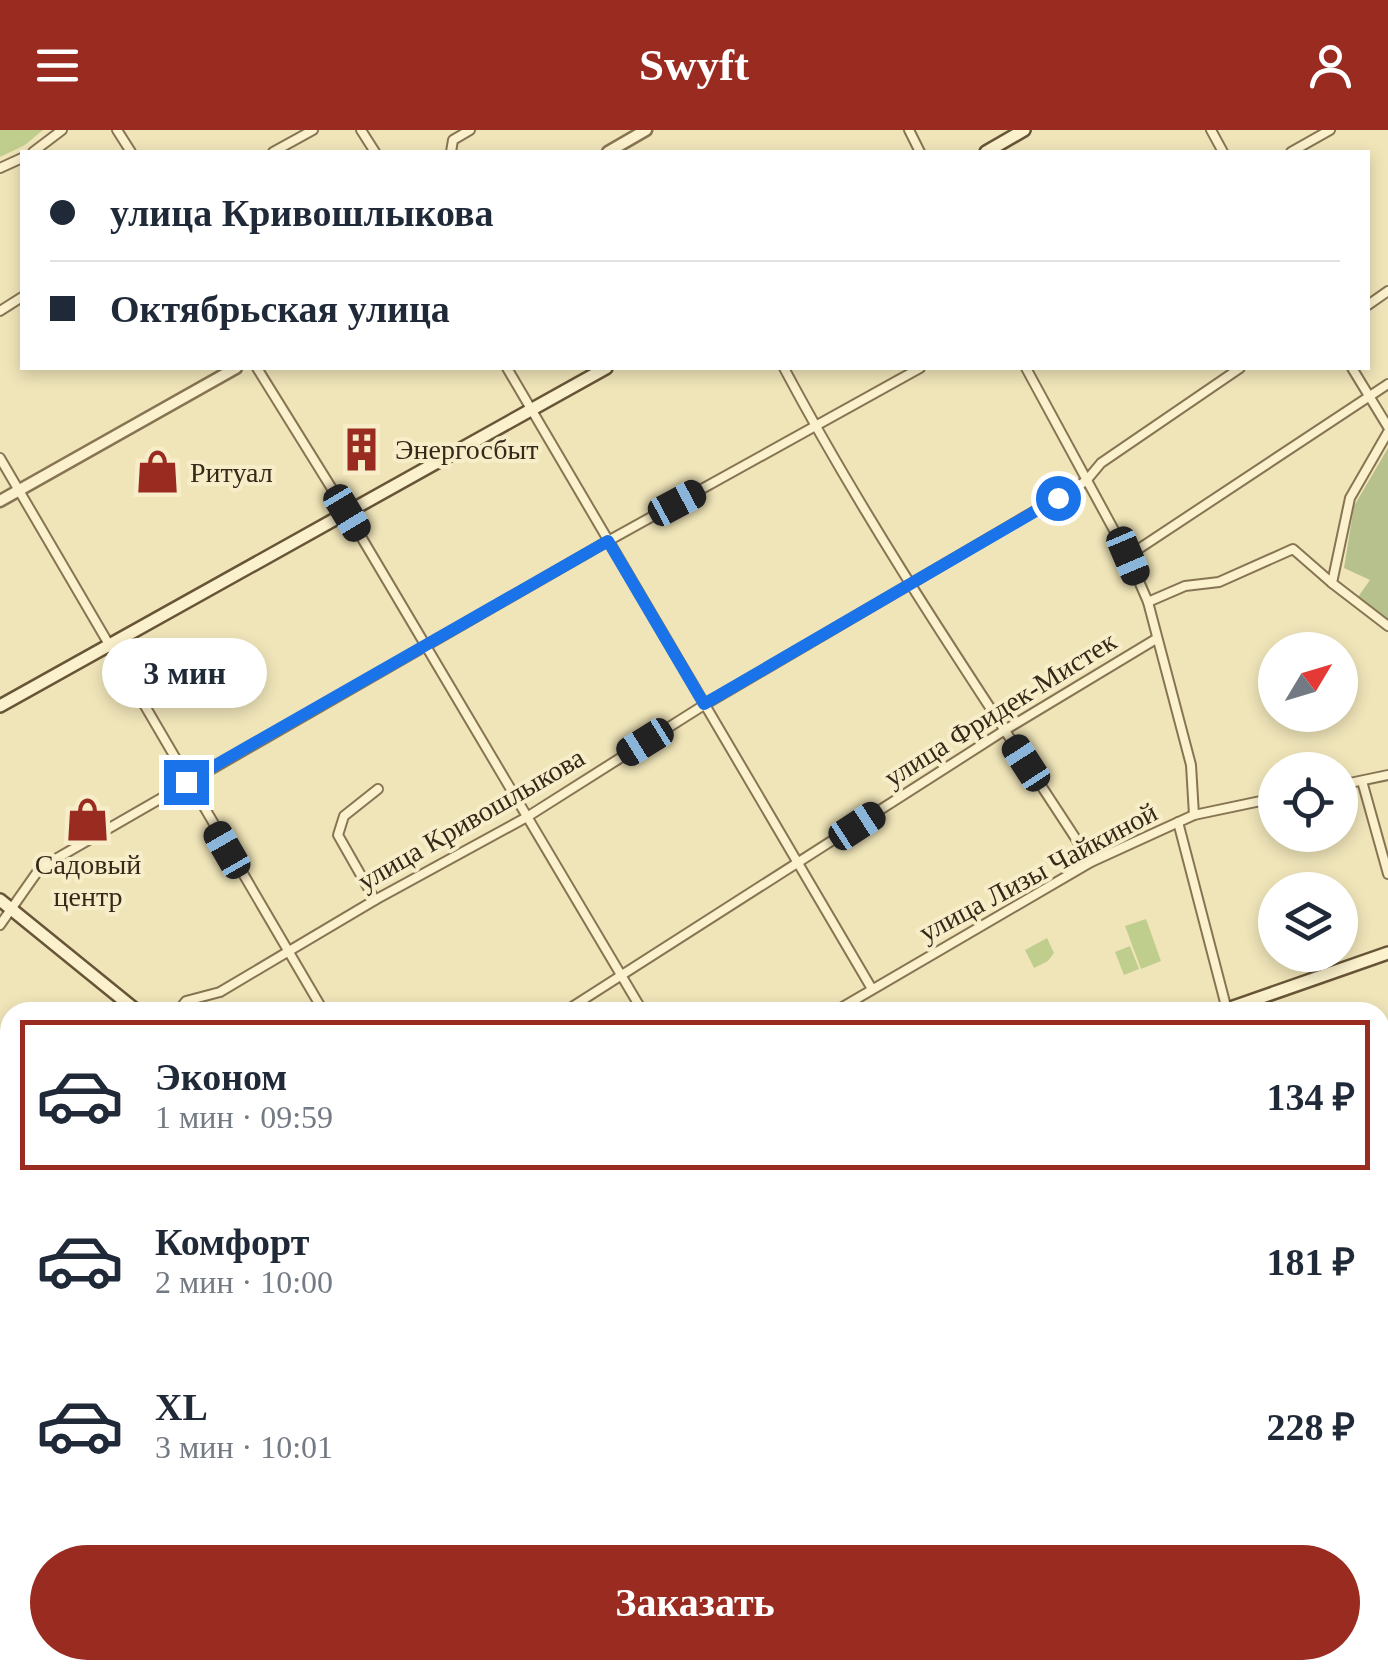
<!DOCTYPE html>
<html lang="ru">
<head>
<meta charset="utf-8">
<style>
  :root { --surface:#fff; --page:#f2f2f3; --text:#1f2937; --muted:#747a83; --line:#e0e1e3; --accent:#992b20 }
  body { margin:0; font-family:"Times New Roman",serif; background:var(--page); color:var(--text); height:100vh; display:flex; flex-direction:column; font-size:38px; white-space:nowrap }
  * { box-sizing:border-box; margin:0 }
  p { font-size:32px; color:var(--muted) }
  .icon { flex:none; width:55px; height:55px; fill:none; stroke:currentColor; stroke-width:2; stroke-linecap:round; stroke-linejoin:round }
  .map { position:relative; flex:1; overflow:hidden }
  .side { position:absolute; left:0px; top:872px; width:1390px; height:678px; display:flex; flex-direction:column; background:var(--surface); border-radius:30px 30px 0 0; box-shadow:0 5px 15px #0003 }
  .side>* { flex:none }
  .banner { position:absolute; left:20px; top:20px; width:1350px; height:220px; border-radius:0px; box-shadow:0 5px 15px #0003; display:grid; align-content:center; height:220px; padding:0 30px; background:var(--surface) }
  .needle { width:65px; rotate:52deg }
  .tools { position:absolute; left:1258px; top:502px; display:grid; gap:20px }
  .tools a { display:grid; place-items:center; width:100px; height:100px; border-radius:50%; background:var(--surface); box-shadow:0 5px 15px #0003; font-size:50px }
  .end { position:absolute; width:45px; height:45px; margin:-22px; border:12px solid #1a73e8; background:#fff; box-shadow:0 0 0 5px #fff }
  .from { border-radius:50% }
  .bubble { position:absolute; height:70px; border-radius:35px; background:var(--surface); box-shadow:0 5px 15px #0003; font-size:32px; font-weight:700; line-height:70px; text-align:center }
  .car { position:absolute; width:30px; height:60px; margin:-30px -15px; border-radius:12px; box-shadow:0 0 8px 2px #0007; background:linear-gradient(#222 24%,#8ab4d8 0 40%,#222 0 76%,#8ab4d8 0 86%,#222 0) }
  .banner b { display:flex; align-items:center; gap:35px; height:95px; font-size:38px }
  .banner b+b { border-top:2px solid var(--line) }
  .banner i { width:25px; height:25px; background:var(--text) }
  ul { padding:18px 0 0; list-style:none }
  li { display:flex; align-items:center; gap:30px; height:150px; margin:0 20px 15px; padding:0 10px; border:5px solid transparent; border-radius:0px }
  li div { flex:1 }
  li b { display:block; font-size:38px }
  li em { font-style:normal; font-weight:700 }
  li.selected { border-color:var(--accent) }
  li>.icon { width:90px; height:90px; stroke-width:1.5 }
  .cta { display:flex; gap:20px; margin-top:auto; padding:20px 30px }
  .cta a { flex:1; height:115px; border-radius:60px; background:var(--accent); color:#fff; font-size:40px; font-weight:700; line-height:115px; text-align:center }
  header { display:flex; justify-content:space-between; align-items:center; height:130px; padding:0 30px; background:var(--accent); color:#fff; font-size:45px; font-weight:700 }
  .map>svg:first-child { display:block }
  .green { fill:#c0ce8d }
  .cemetery { fill:#b6c18e }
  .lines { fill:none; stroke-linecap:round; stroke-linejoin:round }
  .minor-casing { stroke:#877453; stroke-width:12 }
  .tertiary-casing { stroke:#877453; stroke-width:15 }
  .secondary-casing { stroke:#685437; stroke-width:16 }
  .minor { stroke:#fbf1cc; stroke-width:8 }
  .tertiary { stroke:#fbf1cc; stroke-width:10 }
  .secondary { stroke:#fbf1cc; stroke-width:11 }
  .rail { stroke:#352919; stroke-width:2.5; stroke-dasharray:18 18; stroke-linecap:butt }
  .route { stroke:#1a73e8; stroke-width:12 }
  .labels { text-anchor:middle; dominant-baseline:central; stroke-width:8; stroke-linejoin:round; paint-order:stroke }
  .poi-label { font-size:28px; fill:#352919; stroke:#f7eec9; text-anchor:start }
  .street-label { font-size:28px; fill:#352919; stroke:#f7eec9 }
</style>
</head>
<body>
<header><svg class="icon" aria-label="menu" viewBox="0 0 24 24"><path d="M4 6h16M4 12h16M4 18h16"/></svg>Swyft<svg class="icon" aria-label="person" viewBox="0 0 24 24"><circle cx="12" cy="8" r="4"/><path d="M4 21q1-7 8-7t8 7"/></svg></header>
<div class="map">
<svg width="1388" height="1549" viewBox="0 0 1388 1549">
  <rect width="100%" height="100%" fill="#f0e5b9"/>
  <g class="green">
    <path d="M 0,0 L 43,0 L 25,15 L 0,27 Z"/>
    <path d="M 1146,789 L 1161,831 L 1141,839 L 1125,796 Z"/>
    <path d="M 1047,808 L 1054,823 L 1048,831 L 1034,838 L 1025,820 Z"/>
    <path d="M 1130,816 L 1139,839 L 1124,845 L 1115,822 Z"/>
    <path d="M 1280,1540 L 1348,1540 L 1341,1542 L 1343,1549 L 1284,1549 Z"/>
  </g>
  <path class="cemetery" d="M 1388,318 L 1388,489 L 1358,467 L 1370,450 L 1344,438 L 1354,376 Z"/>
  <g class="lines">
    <defs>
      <g id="minor">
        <path d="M 117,0 L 131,22"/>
        <path d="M 361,0 L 375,22"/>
        <path d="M 909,0 L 920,22"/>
        <path d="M 1211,0 L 1223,22"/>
        <path d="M 33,22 L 62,0"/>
        <path d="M 273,22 L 313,0"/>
        <path d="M 451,22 L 453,10 L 470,0"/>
        <path d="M 1291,22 L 1330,0"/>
        <path d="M 0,38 L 22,28"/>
        <path d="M 1368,175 L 1388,161"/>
        <path d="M 0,181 L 22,167"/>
        <path d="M 257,238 L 347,383 L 643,882"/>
        <path d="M 507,238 L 872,859"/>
        <path d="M 784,238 C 875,409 986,570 1091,732"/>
        <path d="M 1026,238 L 1128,426 L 1148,472 L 1191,635 L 1194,685"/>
        <path d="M 1352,238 L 1388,297"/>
        <path d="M 1388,302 L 1350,368 L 1332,453 L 1388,496"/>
        <path d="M 0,328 L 324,882"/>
        <path d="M 1128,426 L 1388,254"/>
        <path d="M 1148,472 L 1185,456 L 1219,452 L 1293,419 L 1332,453"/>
        <path d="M 1362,651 L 1388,744"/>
        <path d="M 1340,655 L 1388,645"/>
        <path d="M 1178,692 L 1227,880"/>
        <path d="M 375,770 L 338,705 L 344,686 L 378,659"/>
        <path d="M 0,795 L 40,738 L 608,411 L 920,238"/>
        <path d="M 177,882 L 186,871 L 220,862 L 375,770 L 527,687 L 704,575 L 1086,351 L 1101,333 L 1240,238"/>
        <path d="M 564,882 L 1005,600 L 1156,509"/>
        <path d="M 834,882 L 1091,732 L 1194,685 L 1275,668"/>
        <path d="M 0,997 L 10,991"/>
        <path d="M 0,1162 L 10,1157"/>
        <path d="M 1380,1275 L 1388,1299"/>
        <path d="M 0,1326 L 10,1320"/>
        <path d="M 1380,1442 L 1388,1441"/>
        <path d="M 117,1540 L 122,1549"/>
        <path d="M 786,1540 L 792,1549"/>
        <path d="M 952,1540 L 953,1549"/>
        <path d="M 190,1549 L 205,1540"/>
        <path d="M 427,1549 L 428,1540"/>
        <path d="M 620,1549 L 630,1545 L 636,1549"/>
        <path d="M 717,1549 L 721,1540"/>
        <path d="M 1130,1549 L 1135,1540"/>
      </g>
      <g id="tertiary">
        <path d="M 608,22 L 646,0"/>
        <path d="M 0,371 L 236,238"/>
        <path d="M 0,1290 L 10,1307"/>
      </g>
      <g id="secondary">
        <path d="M 986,22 L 1024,0"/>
        <path d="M 0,576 L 606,238"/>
        <path d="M 0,770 L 138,882"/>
        <path d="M 1219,882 L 1388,823"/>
        <path d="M 1380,1089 L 1388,1086"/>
        <path d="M 0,1489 L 10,1483"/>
        <path d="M 1080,1540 L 1093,1549"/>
      </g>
    </defs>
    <use href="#minor" class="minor-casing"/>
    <use href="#tertiary" class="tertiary-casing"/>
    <use href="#secondary" class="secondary-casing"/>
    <use href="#minor" class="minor"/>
    <use href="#tertiary" class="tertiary"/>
    <use href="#secondary" class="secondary"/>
    <g class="rail">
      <path d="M 1380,897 L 1388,894"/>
      <path d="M 1380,977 L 1388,974"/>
    </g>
  </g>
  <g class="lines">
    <path class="route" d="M 186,652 L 608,411 L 704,574 L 1058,368"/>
  </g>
  <defs>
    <symbol id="building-bare" viewBox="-9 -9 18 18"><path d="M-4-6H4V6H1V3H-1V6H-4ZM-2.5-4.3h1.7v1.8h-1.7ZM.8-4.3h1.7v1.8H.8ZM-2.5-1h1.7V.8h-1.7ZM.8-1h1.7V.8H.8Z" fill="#992b20" stroke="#f7eec9" stroke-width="2.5" paint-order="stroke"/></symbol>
    <symbol id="shop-bare" viewBox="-9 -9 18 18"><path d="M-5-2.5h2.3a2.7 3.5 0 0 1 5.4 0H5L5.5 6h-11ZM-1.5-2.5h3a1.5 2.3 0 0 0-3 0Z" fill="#992b20" stroke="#f7eec9" stroke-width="2.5" paint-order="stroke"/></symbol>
  </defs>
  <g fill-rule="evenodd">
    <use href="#building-bare" x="330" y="288" width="63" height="63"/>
    <use href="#shop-bare" x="126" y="310" width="63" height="63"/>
    <use href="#shop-bare" x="56" y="658" width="63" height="63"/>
  </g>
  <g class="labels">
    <g class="poi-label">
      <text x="395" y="319">Энергосбыт</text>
      <text x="190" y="342">Ритуал</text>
      <text x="88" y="734" text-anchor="middle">Садовый<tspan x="88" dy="32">центр</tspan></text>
    </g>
    <g class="street-label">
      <text transform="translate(1000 579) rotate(-32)">улица Фридек-Мистек</text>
      <text transform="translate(471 689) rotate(-30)">улица Кривошлыкова</text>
      <text transform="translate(1038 742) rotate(-28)">улица Лизы Чайкиной</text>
    </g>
  </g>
</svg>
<div class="tools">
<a><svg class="needle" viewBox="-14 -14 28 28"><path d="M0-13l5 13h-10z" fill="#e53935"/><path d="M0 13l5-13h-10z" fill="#747a83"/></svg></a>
<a><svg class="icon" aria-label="locate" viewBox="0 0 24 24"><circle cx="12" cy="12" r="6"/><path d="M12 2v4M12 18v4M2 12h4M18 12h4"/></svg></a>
<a><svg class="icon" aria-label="layers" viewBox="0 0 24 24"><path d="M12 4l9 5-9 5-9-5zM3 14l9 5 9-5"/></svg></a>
</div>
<i class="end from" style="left:1058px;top:368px"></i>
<i class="end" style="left:186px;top:652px"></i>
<div class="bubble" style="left:102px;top:508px;width:165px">3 мин</div>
<i class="car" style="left:677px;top:373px;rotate:62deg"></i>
<i class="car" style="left:347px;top:383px;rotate:149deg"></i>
<i class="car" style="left:1128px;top:426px;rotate:157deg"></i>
<i class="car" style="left:645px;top:612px;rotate:238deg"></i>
<i class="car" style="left:1026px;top:633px;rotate:327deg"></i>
<i class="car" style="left:857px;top:696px;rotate:57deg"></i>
<i class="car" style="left:227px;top:720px;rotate:330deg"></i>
<div class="banner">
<b><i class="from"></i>улица Кривошлыкова</b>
<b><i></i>Октябрьская улица</b>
</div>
<section class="side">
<ul>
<li class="selected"><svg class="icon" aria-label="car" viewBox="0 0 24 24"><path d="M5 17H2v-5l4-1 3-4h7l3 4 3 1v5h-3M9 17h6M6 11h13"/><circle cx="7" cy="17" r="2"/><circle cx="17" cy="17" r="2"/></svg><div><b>Эконом</b><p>1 мин · 09:59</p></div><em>134 ₽</em></li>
<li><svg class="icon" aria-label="car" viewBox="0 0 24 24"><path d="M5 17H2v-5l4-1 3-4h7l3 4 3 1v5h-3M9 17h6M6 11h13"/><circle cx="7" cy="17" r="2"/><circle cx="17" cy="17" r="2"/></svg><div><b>Комфорт</b><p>2 мин · 10:00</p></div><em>181 ₽</em></li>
<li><svg class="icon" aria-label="car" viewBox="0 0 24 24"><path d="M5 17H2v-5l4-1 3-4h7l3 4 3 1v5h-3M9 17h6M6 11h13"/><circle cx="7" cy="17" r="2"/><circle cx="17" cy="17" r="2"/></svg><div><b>XL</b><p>3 мин · 10:01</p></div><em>228 ₽</em></li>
</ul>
<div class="cta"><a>Заказать</a></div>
</section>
</div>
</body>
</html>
